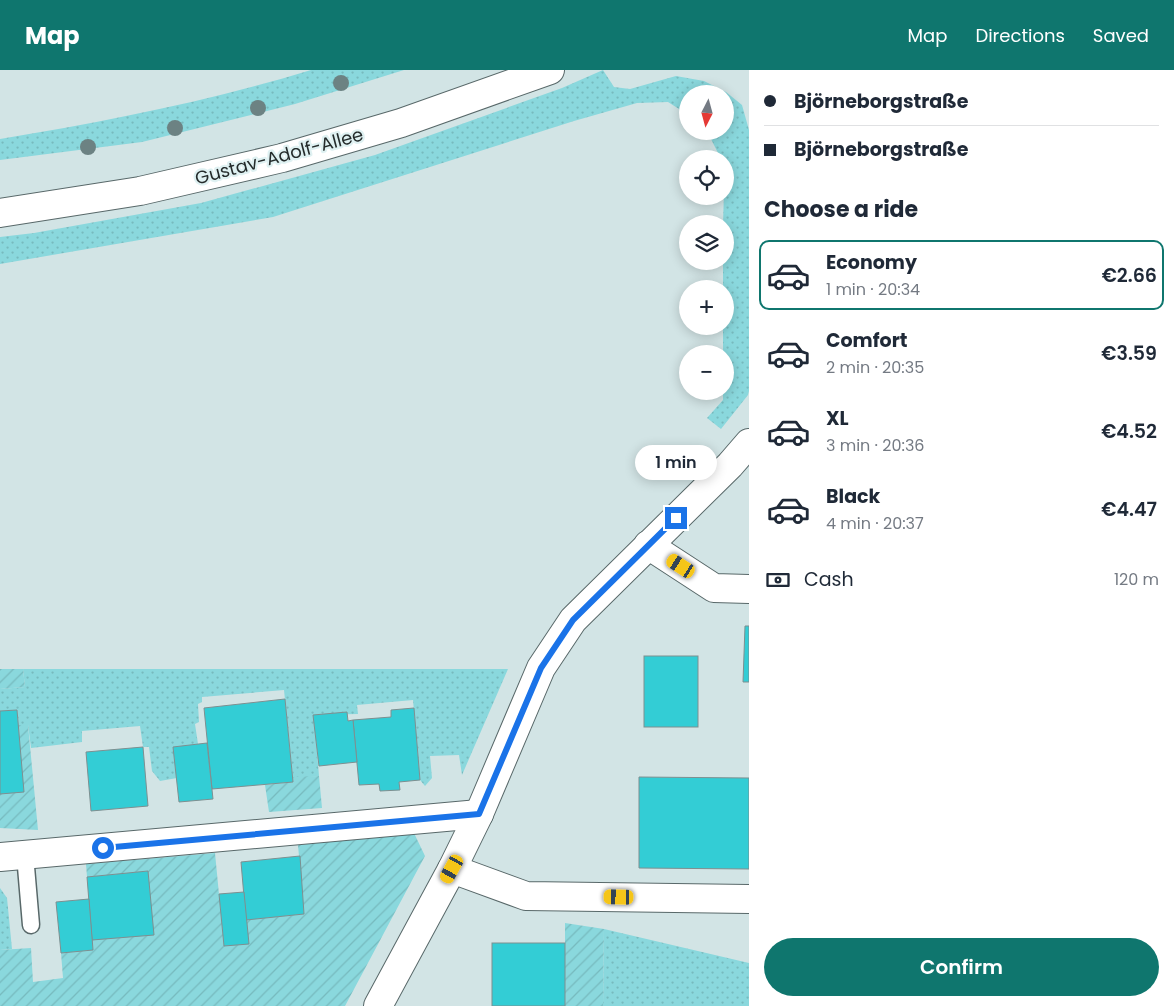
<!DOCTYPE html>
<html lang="en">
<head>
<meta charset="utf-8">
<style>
  :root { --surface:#fff; --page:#f2f2f3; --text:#1f2937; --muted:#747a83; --line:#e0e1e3; --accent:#0f766e }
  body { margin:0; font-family:Poppins,sans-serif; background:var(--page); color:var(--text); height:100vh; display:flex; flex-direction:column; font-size:19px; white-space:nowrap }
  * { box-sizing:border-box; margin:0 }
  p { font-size:16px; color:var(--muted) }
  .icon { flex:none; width:28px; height:28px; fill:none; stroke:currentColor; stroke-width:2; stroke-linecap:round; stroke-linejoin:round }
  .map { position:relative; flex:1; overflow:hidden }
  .details { display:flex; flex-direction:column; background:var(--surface); width:425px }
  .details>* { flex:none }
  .top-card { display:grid; align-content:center; height:110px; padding:0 15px; background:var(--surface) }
  .needle { width:32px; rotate:186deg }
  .buttons { position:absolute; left:679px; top:15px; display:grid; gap:10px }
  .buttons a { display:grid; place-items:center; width:55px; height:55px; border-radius:50%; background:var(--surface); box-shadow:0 2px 12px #0003; font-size:25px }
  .end { position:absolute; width:22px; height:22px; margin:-11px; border:6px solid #1a73e8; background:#fff; box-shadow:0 0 0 2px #fff }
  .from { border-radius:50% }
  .bubble { position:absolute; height:35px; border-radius:18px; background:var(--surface); box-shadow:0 2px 12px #0003; font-size:16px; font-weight:600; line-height:35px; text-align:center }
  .car { position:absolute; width:15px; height:30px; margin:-15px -8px; border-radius:6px; box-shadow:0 0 4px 1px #0007; background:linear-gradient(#f5c518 24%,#345 0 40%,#f5c518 0 76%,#345 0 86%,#f5c518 0) }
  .top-card b { display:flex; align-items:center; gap:18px; height:48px; font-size:19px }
  .top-card b+b { border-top:1px solid var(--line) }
  .top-card i { width:12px; height:12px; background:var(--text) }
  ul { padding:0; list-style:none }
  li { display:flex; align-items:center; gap:15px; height:70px; margin:0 10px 8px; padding:0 5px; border:2px solid transparent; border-radius:10px }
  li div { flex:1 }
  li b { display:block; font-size:19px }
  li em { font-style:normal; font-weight:600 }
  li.current { border-color:var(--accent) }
  li>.icon { width:45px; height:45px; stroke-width:1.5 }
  h2 { padding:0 15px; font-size:22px; line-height:60px }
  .pay { display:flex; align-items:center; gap:12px; height:55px; padding:0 15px; font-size:19px }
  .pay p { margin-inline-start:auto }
  .primary-button { display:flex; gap:10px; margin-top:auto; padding:10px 15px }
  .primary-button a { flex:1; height:58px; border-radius:30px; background:var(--accent); color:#fff; font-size:20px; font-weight:600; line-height:58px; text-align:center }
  header { display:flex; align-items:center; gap:30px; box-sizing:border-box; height:70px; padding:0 25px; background:var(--accent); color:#fff }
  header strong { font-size:24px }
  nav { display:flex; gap:28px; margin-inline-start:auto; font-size:18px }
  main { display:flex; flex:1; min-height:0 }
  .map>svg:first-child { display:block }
  .grass { fill:url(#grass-dots) }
  .garden { fill:url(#garden-furrows) }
  .building { fill:#33cdd5; stroke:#7e8f90 }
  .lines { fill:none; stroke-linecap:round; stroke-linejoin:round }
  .lane-casing { stroke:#586869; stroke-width:19 }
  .street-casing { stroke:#586869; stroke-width:30 }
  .secondary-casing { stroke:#586869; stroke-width:30 }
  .lane { stroke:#fff; stroke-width:16 }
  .street { stroke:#fff; stroke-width:28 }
  .secondary { stroke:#fff; stroke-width:28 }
  .tree { fill:#6c8283 }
  .route { stroke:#1a73e8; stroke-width:6 }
  .labels { text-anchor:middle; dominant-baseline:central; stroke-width:4.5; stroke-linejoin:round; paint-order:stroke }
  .street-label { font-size:18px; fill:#242b2b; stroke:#dff1f2 }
</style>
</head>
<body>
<header>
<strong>Map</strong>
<nav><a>Map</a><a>Directions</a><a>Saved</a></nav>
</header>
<main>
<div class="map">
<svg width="749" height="936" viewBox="0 0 749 936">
  <defs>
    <pattern id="grass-dots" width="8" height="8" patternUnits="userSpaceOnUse" patternTransform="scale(1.25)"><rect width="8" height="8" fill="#8ad8dd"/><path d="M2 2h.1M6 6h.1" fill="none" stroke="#77babe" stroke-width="1.8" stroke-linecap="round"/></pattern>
    <pattern id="garden-furrows" width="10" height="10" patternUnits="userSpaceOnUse" patternTransform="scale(1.25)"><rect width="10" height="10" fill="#8ad8dd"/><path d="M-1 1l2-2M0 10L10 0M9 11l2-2" fill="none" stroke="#77babe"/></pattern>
  </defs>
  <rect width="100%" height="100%" fill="#d2e4e5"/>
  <g class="grass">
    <path d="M 311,0 L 404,0 L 295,34 L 142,72 L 0,90 L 0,69 C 104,52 210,31 311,0 Z"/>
    <path d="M 603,0 L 614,17 L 630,19 L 676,6 L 704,11 L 726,22 L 742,35 L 749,60 L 749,321 L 748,325 L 721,359 L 707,348 L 723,330 L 723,321 L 725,321 L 725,284 L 723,284 L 723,256 L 725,256 L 725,219 L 723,219 L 723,191 L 725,191 L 725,154 L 723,154 L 725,89 L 721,89 L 707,61 L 725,61 L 725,24 L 688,24 L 687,44 L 668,32 L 637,33 L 574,51 L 273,147 L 0,194 L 0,167 L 34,163 L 201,133 L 375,85 L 562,18 Z"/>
    <path d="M 23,599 L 508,599 L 462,705 L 459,685 L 430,686 L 432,708 L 425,716 L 420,710 L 413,630 L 357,635 L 358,644 L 314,645 L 319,706 L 293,709 L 284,620 L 202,627 L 202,632 L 198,634 L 199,652 L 195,654 L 198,674 L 177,708 L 160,711 L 152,701 L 149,677 L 143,677 L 140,656 L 82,661 L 82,672 L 31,678 L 28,655 L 18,655 L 17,640 L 0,641 L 0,619 L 25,617 Z"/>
    <path d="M 0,818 L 7,828 L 12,879 L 0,880 Z"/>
    <path d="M 604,859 L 749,893 L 749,936 L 603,936 Z"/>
  </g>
  <g class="garden">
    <path d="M 0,599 L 23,599 L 25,617 L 0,619 Z"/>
    <path d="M 18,655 L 28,655 L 38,760 L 0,758 L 0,724 Z"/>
    <path d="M 319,706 L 322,738 L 269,742 L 265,715 L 293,712 L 292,707 Z"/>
    <path d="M 414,763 L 425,786 L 345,936 L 0,936 L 0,880 L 31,878 L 33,912 L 63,908 L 61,883 L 93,880 L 92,870 L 148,801 L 87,807 L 86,794 L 215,783 L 224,876 L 246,850 L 304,844 L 298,775 Z"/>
    <path d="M 565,853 L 604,859 L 603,936 L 565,936 Z"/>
  </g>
  <g class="building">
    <path d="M 745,556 L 749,556 L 749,612 L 743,612 Z"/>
    <rect x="644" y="586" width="54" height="71"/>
    <path d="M 285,629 L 293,712 L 212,719 L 204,638 Z"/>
    <path d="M 414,638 L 420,710 L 399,712 L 400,720 L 380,721 L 379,714 L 359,715 L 353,650 L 391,647 L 391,640 Z"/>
    <path d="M 17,640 L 24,722 L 0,724 L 0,641 Z"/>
    <path d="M 347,642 L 348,651 L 353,650 L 357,692 L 319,696 L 313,645 Z"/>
    <path d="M 207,673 L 213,729 L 179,732 L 173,677 Z"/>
    <path d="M 143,677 L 148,736 L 91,741 L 86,682 Z"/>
    <path d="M 639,707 L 749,708 L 749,799 L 639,798 Z"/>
    <path d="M 300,786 L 304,844 L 246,850 L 241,792 Z"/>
    <path d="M 148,801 L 154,865 L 92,870 L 87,807 Z"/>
    <path d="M 244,822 L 249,874 L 224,876 L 219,824 Z"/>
    <path d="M 89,829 L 93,880 L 61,883 L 56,832 Z"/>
    <rect x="492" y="873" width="73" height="63"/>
  </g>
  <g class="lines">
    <defs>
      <path id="lane" d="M 25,785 L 31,855"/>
      <g id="street">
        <path d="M 648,475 L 714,518 L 749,519"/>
        <path d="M 0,787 L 479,744"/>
        <path d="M 452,799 L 526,826 L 749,829"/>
        <path d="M 378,936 L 452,799 L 479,744 L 541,598 L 573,550 L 730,395 L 749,373"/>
      </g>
      <path id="secondary" d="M 0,143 L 140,121 L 282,88 L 401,53 L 550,0"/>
    </defs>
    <use href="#lane" class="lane-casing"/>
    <use href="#street" class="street-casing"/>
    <use href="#secondary" class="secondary-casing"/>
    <use href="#lane" class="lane"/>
    <use href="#street" class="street"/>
    <use href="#secondary" class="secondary"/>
  </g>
  <g class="tree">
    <circle cx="341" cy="13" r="8"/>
    <circle cx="258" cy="38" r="8"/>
    <circle cx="175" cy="58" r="8"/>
    <circle cx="88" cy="77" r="8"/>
  </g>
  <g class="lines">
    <path class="route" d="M 103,778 L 479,744 L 541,598 L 573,550 L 676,448"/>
  </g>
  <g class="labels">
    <g class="street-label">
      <text transform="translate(279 86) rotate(-15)">Gustav-Adolf-Allee</text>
    </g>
  </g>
</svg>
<div class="buttons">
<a><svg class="needle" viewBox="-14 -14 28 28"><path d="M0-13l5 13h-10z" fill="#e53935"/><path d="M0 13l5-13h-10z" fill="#747a83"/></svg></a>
<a><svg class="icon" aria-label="locate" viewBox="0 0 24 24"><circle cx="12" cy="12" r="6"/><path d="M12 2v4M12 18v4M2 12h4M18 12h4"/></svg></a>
<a><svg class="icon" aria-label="layers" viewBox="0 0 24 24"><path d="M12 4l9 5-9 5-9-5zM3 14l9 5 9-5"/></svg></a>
<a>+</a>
<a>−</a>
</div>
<i class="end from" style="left:103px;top:778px"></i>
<i class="end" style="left:676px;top:448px"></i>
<div class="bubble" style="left:635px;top:375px;width:82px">1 min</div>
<i class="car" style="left:681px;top:496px;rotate:303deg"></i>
<i class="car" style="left:452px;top:799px;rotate:209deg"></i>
<i class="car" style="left:619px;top:827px;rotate:271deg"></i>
</div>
<section class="details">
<div class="top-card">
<b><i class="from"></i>Björneborgstraße</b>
<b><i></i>Björneborgstraße</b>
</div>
<h2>Choose a ride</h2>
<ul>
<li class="current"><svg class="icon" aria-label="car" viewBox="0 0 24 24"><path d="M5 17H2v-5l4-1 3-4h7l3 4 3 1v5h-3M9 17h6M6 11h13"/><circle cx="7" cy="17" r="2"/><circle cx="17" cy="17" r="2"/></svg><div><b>Economy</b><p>1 min · 20:34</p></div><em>€2.66</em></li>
<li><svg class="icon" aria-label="car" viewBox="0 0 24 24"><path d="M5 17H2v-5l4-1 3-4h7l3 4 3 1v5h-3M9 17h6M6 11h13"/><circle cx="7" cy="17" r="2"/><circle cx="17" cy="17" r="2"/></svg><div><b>Comfort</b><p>2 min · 20:35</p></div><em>€3.59</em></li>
<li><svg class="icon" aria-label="car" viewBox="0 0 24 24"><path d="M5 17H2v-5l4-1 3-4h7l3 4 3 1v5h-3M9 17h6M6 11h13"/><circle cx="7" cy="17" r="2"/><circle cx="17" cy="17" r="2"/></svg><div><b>XL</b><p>3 min · 20:36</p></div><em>€4.52</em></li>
<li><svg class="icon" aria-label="car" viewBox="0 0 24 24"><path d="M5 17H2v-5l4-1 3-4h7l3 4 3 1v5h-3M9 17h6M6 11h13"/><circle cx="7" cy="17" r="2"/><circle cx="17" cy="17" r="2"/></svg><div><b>Black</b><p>4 min · 20:37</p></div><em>€4.47</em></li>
</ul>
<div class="pay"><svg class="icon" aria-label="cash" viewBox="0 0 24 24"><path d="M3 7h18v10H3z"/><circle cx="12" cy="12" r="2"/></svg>Cash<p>120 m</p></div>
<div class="primary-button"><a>Confirm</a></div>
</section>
</main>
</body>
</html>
